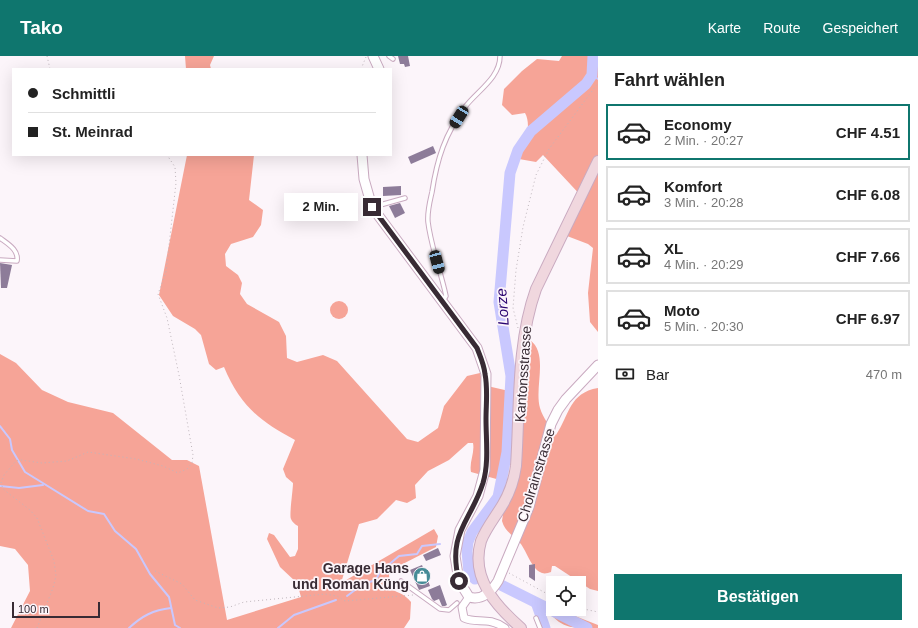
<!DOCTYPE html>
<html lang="de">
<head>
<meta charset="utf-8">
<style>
  :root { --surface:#fff; --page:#f6f6f6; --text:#222; --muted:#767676; --line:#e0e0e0; --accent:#0f766e }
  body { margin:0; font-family:Helvetica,sans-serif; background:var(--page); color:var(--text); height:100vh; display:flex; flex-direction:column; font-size:15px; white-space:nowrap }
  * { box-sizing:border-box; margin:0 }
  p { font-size:13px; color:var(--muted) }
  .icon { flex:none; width:22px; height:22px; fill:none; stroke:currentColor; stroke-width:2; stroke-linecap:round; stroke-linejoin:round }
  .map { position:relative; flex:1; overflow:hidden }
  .panel { display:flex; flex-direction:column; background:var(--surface); width:320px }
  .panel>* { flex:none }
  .hud { position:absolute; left:12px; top:12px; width:380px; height:88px; border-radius:0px; box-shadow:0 4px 16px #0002; display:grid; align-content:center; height:88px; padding:0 16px; background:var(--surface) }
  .tools { position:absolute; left:546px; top:520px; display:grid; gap:8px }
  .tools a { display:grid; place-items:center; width:40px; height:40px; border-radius:0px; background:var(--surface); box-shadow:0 4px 16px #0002; font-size:20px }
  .scale { position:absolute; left:12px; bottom:10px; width:88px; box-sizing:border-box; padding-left:4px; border:2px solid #382b34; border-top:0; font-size:11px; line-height:14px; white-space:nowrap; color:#382b34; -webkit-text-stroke:3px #fcf5fa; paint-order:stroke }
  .end { position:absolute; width:18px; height:18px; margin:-9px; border:5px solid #382b34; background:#fff; box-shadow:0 0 0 2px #fff }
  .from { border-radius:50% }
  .bubble { position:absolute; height:28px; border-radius:0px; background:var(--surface); box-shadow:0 4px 16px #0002; font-size:13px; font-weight:700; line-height:28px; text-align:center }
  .car { position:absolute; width:12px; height:24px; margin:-12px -6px; border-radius:5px; box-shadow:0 0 3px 1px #0007; background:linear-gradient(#222 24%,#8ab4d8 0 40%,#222 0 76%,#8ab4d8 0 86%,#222 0) }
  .hud b { display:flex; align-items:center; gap:14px; height:38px; font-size:15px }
  .hud b+b { border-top:1px solid var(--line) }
  .hud i { width:10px; height:10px; background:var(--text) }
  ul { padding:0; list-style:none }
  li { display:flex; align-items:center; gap:12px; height:56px; margin:0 8px 6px; padding:0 8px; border:2px solid var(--line); border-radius:0px }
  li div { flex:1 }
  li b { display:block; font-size:15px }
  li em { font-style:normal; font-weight:700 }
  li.current { border-color:var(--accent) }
  li>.icon { width:36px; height:36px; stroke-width:1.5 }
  h2 { padding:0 16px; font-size:18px; line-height:48px }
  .pay { display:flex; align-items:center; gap:10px; height:44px; padding:0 16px; font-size:15px }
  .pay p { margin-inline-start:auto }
  .button { display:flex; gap:8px; margin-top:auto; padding:8px 16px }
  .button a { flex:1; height:46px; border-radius:0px; background:var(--accent); color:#fff; font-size:16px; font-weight:700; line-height:46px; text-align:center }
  header { display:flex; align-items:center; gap:24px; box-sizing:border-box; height:56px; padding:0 20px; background:var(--accent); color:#fff }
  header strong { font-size:19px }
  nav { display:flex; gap:22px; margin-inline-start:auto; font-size:14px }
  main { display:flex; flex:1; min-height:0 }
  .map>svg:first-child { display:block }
  .forest { fill:#f6a497 }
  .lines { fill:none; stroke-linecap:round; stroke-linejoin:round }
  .stream { stroke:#c9c8fe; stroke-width:2 }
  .river { stroke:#c9c8fe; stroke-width:11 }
  .building { fill:#8d7c99 }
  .service-casing { stroke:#c9aac0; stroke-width:5.5 }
  .minor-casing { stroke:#c9aac0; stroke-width:9 }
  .tertiary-casing { stroke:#c9aac0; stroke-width:11 }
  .secondary-casing { stroke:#c9aac0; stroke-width:12 }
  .path { stroke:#bfb6bc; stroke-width:1; stroke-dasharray:1 3; stroke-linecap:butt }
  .service { stroke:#fff; stroke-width:3.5 }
  .minor { stroke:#fff; stroke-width:7 }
  .tertiary { stroke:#fff; stroke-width:9 }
  .secondary { stroke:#f0d7de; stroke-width:10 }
  .route { stroke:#382b34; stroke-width:5 }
  .labels { text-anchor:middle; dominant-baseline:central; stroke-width:3.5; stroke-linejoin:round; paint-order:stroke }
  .street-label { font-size:14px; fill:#382b34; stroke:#fcf5fa }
  .poi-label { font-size:14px; font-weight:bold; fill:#382b34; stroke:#fcf5fa; text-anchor:end }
  .water-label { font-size:15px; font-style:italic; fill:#2a0570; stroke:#fcf5fa }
</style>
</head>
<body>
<header>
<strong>Tako</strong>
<nav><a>Karte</a><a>Route</a><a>Gespeichert</a></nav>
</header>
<main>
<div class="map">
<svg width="598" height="572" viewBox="0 0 598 572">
  <rect width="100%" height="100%" fill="#fcf5fa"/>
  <g class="forest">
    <path d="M 185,0 L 214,0 L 210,9 L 211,13 L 186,13 Z"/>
    <path d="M 562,0 L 598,0 L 598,276 L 590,266 L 588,237 L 593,192 L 588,188 L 567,180 L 585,144 L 543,99 L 536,106 L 519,103 C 525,91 532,69 525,57 L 512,59 L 502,49 L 504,33 L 522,15 L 537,3 L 559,5 Z"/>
    <path d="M 187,99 L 254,99 L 249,144 L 263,154 L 261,169 L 253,181 L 231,188 L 225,198 L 226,210 L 238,219 L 242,227 L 240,238 L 247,248 L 279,266 L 286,280 L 287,302 L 297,306 L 323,299 L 337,305 L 407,383 L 418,386 L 438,372 L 444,350 L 467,320 L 480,317 L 483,329 L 509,335 L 500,424 L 471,416 C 469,406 475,397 473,387 L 468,387 L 449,404 L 428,415 L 415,429 L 416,442 L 407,447 L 396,444 L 377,463 L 359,468 L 341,527 L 434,473 L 438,480 L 436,491 L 389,515 C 389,543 398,530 411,546 L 410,563 L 404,572 L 11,572 L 30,535 L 28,509 L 15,493 L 0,490 L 0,298 L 16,307 L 42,334 L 68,346 L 113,357 L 172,404 L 187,404 L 199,410 L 227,564 L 301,541 L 297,527 L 280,511 L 267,483 L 269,477 L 274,479 L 290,501 L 295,500 L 298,493 L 298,470 C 296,469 292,466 291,463 C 289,460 293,434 293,427 L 286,421 L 283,413 L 295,384 C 259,365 240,349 224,311 L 216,314 L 209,308 L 201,279 L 195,273 L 173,260 L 159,239 Z"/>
    <circle cx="339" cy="254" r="9"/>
    <path d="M 530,284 C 549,298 534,331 540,352 C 543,362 550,371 556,379 C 570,358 569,337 598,332 L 598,535 L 590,533 L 555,510 L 552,510 L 551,516 C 548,517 545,518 542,517 C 531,513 527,495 520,487 C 513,479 505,476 502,465 Z"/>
    <path d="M 539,546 L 553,551 L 553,553 L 557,553 L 598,569 L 598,572 C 562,572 563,572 539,546 Z"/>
  </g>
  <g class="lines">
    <g class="stream">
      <path d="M 592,19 L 598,23"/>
      <path d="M 0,370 L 10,383 L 12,394 L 25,416 L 88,455 L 104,458 L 115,475 L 136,493 L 150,518 L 169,541 L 175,569 L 180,572"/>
      <path d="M 0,430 L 19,432 L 43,429"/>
      <path d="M 347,540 L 363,528 L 376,524 L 382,511 L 386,511 L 399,500 L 417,498 L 422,490 L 440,488"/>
      <path d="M 129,572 C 142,560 153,554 171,552"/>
      <path d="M 278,572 L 294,559 L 336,544"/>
    </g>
    <g class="river">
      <path d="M 475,523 L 469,517 L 467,495 L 468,486 L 472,476 L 498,441 L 507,396 L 511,320 L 499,246 L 510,117 L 518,94 L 531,75 L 586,28 L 592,19 L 593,0"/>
      <path d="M 501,529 L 587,572"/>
      <path d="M 537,549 L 545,572"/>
    </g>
  </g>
  <g class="building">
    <path d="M 398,0 L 408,0 L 410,10 L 405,11 L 404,8 L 400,8 Z"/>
    <path d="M 433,90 L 436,97 L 411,108 L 408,101 Z"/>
    <path d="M 401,130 L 401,139 L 383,140 L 383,131 Z"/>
    <path d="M 400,147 L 405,157 L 395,162 L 389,150 Z"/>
    <path d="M 0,207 L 12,209 L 7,232 L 1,232 Z"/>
    <path d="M 438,492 L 441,499 L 426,505 L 423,499 Z"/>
    <path d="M 535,508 L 535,525 L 529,521 L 529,509 Z"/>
    <path d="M 422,509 L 430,530 L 419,534 L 410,514 Z"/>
    <path d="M 440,529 L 447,549 L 445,550 L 442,550 L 439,543 L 434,545 L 432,543 L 428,534 Z"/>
  </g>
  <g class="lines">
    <defs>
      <g id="service">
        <path d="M 389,0 L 393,3"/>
        <path d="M 373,151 L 405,142"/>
        <path d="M 0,182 C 8,188 19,194 17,205 L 0,204"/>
        <path d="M 443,245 L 446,240 C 441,216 431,191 428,166 C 427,156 430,145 432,136 C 437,103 445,78 465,51 C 477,35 500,22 500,0"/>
        <path d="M 401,525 L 440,553 L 449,554 L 457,547"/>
        <path d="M 536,562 L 540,572"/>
      </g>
      <path id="minor" d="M 469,541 L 462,551 L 464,562 C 477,568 488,560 505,572"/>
      <g id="tertiary">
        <path d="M 373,0 L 379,13"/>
        <path d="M 362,99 L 364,123 L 372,151 L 477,292 L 486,318 L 485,414 L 478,440 L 460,474 L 455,500 L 459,525 L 469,541 C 482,545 492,535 498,525 L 529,451 L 551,368 L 558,354 L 566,343 L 598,309"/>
      </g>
      <path id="secondary" d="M 521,572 C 496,550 470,522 481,485 C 486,472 496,460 503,448 C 510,436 514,424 516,410 C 520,352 516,289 536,233 L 598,105"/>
    </defs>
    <use href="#service" class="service-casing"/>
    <use href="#minor" class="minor-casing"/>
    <use href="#tertiary" class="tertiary-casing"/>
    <use href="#secondary" class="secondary-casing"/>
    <g class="path">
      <path d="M 47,0 L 50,13"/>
      <path d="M 361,13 L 366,1"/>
      <path d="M 518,272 L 513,252 L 516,214 L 523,171 L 536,119 L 549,93 L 598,27"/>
      <path d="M 155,515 L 182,528 L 195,544 L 218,552 L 230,551 L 244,546 L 325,538 L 337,540 L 345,545 L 413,539"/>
      <path d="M 509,517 L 553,541"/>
      <path d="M 579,552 L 598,556"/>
      <path d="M 37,572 L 53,532 L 56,520 L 54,505 L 37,462 L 30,454 L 3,433 L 1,427 L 4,419 L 16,405 L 21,404 L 42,407 L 67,405 L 88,396 L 136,403 L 163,410 L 178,417 L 187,413 L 192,407 L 193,399 L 179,319 L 167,262 L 158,238 L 166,216 L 176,127 L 175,111 L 167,99"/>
    </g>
    <use href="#service" class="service"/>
    <use href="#minor" class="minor"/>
    <use href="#tertiary" class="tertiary"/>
    <use href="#secondary" class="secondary"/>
  </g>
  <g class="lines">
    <path class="route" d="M 372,151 L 477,292 C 480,300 484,308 485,318 C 488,333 486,348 486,363 C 486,384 489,407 483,427 C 470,467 447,477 459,525"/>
  </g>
  <defs>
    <symbol id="shop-disc" viewBox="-11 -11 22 22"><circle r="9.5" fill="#468c97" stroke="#fcf5fa"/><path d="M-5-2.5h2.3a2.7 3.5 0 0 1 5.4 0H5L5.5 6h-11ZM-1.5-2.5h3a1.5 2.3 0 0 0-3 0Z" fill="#fff"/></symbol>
  </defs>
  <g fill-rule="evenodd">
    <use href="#shop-disc" x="412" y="510" width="20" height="20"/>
  </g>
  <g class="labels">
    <g class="street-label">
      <text transform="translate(523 318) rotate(-86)">Kantonsstrasse</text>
      <text transform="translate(536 419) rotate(-73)">Cholrainstrasse</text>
    </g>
    <g class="poi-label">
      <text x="409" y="512">Garage Hans<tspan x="409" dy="16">und Roman Küng</tspan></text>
    </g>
    <g class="water-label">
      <text transform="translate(502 251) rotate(-94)">Lorze</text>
    </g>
  </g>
</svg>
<div class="tools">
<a><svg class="icon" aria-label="locate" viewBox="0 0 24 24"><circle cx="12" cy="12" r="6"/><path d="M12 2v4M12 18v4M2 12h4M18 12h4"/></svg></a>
</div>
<div class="scale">100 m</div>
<i class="end from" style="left:459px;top:525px"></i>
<i class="end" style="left:372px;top:151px"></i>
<div class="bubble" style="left:284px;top:137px;width:74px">2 Min.</div>
<i class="car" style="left:459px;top:61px;rotate:212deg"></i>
<i class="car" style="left:437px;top:206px;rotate:165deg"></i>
<div class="hud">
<b><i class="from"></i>Schmittli</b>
<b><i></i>St. Meinrad</b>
</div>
</div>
<section class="panel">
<h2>Fahrt wählen</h2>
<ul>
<li class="current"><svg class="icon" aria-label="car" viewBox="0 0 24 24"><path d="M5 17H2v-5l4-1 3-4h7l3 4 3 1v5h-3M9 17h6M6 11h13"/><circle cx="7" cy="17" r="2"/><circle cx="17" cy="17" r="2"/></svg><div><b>Economy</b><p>2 Min. · 20:27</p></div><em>CHF 4.51</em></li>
<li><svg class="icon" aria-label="car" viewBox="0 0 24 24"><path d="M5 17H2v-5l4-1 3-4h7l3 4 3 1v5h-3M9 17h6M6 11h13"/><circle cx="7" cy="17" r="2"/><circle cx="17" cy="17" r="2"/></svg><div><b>Komfort</b><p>3 Min. · 20:28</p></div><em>CHF 6.08</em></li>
<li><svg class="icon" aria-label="car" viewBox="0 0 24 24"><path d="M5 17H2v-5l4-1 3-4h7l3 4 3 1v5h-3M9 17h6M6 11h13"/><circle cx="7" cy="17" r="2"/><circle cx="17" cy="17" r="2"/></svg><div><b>XL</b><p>4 Min. · 20:29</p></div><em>CHF 7.66</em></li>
<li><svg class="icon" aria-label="car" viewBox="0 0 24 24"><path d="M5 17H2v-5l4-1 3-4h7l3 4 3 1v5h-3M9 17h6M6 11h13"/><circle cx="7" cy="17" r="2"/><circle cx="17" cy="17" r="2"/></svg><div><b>Moto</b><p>5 Min. · 20:30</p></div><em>CHF 6.97</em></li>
</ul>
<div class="pay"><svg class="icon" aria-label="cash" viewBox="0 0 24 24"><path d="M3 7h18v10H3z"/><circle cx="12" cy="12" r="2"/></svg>Bar<p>470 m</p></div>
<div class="button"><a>Bestätigen</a></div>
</section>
</main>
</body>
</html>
